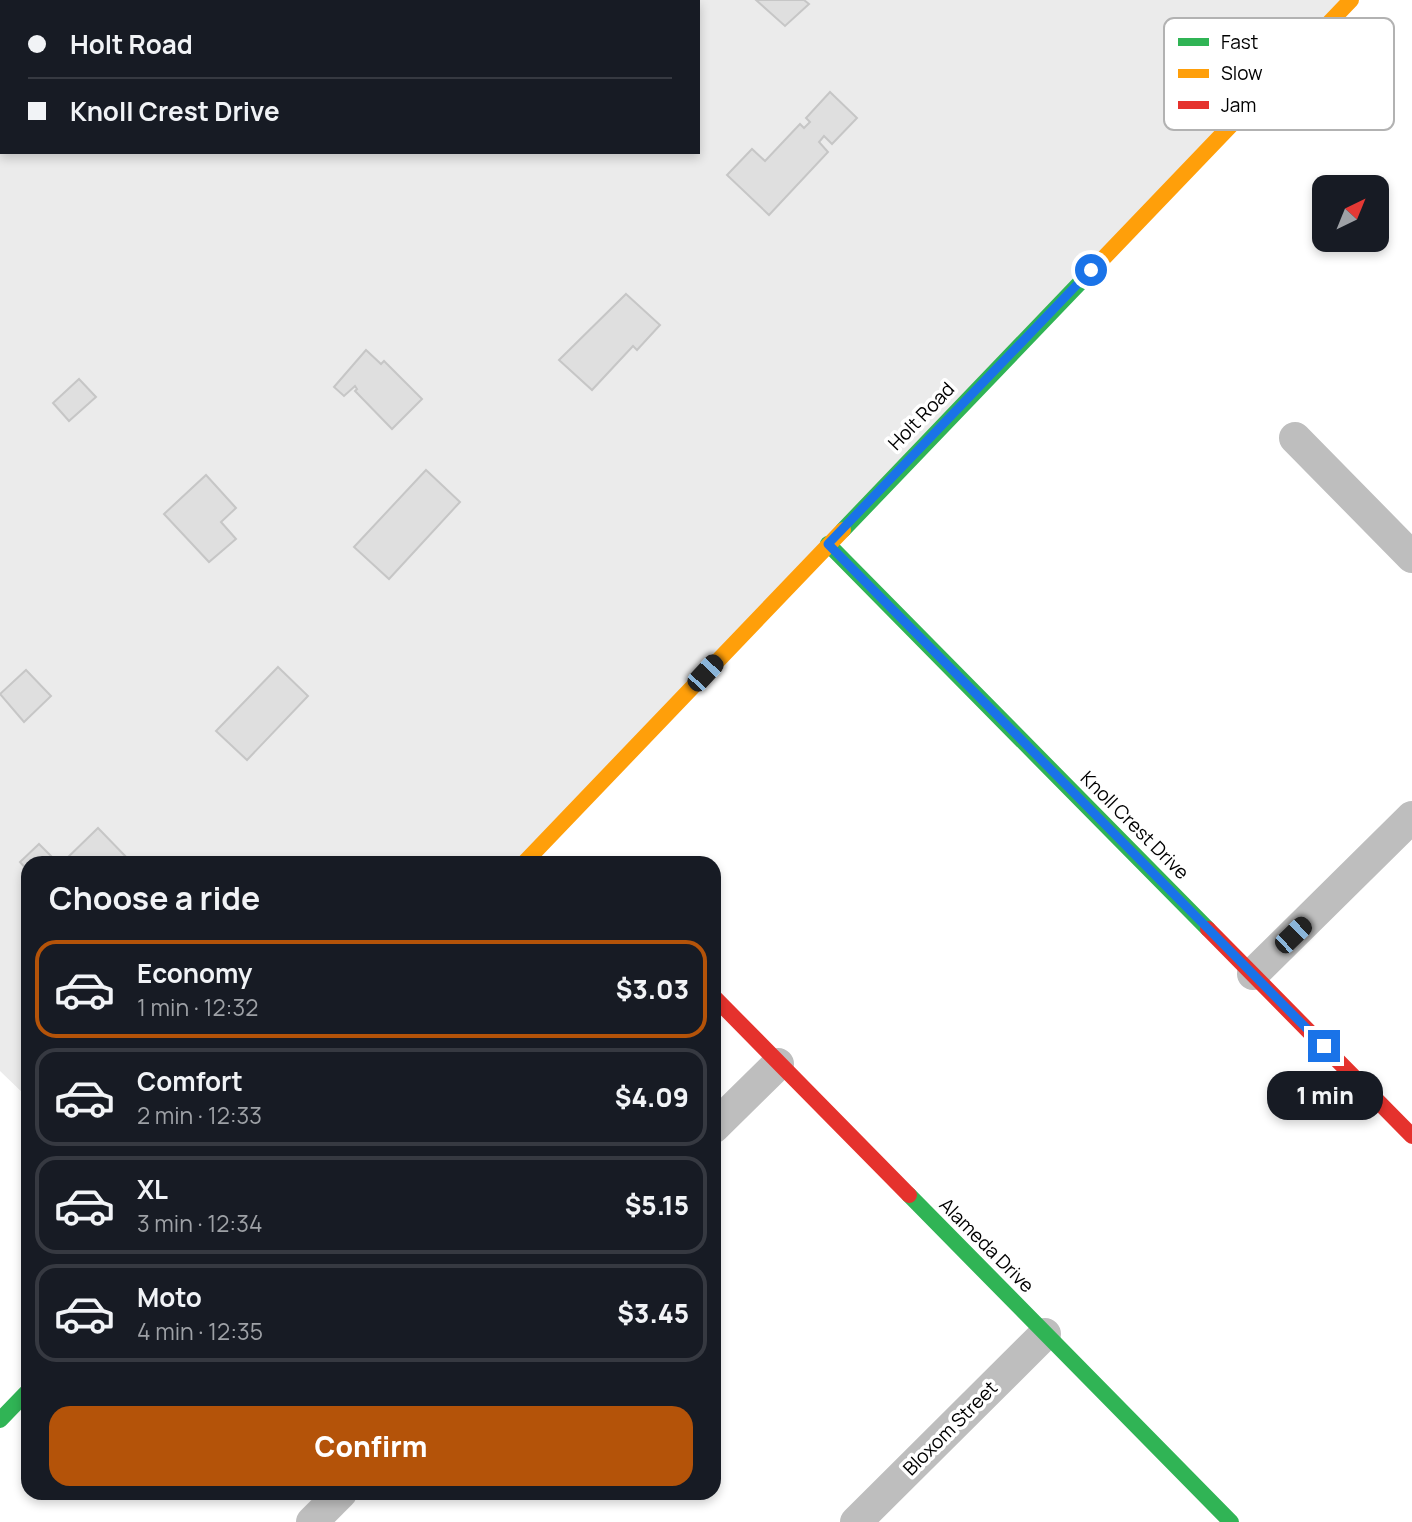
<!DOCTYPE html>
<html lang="en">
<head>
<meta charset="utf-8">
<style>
  :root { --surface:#171b24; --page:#20242c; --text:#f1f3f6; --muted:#9ea1a6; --line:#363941; --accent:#b45309 }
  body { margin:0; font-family:Manrope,sans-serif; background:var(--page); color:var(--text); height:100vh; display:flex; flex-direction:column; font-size:26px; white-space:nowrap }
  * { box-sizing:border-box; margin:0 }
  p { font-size:23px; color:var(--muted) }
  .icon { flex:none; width:38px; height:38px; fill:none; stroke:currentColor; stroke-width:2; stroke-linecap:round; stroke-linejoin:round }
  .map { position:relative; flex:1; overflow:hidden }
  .side { position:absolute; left:21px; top:856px; width:700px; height:644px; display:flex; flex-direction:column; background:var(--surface); border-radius:21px; box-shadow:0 4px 10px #0003 }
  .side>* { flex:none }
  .hud { position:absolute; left:0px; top:0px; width:700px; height:154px; box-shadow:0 4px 10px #0003; display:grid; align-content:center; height:154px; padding:0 28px; background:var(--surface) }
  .needle { width:46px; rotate:43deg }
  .fabs { position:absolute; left:1312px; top:175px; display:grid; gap:14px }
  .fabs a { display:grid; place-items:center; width:77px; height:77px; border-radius:14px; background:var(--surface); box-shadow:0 4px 10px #0003; font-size:35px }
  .end { position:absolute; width:32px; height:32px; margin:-16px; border:9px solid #1a73e8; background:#fff; box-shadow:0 0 0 4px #fff }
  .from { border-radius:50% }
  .bubble { position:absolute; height:49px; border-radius:21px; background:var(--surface); box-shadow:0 4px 10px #0003; font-size:23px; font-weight:800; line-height:49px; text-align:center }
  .car { position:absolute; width:21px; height:42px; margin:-21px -10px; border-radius:9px; box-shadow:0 0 5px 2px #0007; background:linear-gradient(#222 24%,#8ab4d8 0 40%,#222 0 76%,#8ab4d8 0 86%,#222 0) }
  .hud b { display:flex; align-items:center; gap:24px; height:66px; font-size:26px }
  .hud b+b { border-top:2px solid var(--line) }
  .hud i { width:18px; height:18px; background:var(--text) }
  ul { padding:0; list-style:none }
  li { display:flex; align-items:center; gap:21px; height:98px; margin:0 14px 10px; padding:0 14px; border:4px solid var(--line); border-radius:21px }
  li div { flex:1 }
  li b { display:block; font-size:26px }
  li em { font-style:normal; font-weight:800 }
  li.on { border-color:var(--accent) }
  li>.icon { width:63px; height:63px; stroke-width:1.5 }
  h2 { padding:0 28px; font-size:32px; line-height:84px }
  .primary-button { display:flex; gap:14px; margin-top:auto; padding:14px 28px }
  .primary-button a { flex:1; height:80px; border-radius:21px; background:var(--accent); color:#fff; font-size:28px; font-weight:800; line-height:80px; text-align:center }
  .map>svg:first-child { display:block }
  .green { fill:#ebebeb; fill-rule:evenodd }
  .building { fill:#dfdfdf; stroke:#c6c6c6; stroke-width:2 }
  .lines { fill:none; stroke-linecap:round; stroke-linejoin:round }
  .street { stroke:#bebebe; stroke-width:32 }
  .fast { stroke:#30b455; stroke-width:16 }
  .slow { stroke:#ff9f0a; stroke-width:16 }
  .jam { stroke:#e5322d; stroke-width:16 }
  .route { stroke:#1a73e8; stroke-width:9 }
  .labels { text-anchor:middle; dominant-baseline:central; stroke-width:7; stroke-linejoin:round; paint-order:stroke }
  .street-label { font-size:19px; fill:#000; stroke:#fff }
  .key { fill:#fff; stroke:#b2b2b2; stroke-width:2 }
  .key-label { font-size:19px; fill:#000 }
</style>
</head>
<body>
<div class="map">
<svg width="1412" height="1522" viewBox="0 0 1412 1522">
  <rect width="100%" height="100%" fill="#fff"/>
  <path class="green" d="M 0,0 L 1351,0 L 529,863 L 28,863 L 28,1098 L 0,1071 ZM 2,2 L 698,2 L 698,152 L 2,152 Z"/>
  <g class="building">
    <path d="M 756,0 L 804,0 L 809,4 L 785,26 Z"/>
    <path d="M 830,92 L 857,118 L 832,144 L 824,136 L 819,142 L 828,152 L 769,215 L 727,175 L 752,149 L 765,161 L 800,124 L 804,128 L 810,122 L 806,118 Z"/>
    <path d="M 626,294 L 660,325 L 637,350 L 633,346 L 592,390 L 559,360 Z"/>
    <path d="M 366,350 L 381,364 L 384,361 L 422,399 L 392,429 L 355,391 L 357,389 L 355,386 L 344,396 L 334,387 Z"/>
    <path d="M 79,379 L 96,397 L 69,421 L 53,403 Z"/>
    <path d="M 426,470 L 460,502 L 389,579 L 354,547 Z"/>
    <path d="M 206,475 L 236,508 L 221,522 L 236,539 L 209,562 L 164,514 Z"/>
    <path d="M 278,667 L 308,696 L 247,760 L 216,731 Z"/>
    <path d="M 26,670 L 51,696 L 24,722 L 0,694 Z"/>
    <path d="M 98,828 L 132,863 L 62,863 Z"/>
    <path d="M 39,844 L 58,863 L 28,863 L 28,871 L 20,862 Z"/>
  </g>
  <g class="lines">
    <g class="street">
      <path d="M 1295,438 L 1412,557"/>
      <path d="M 1253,974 L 1412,817"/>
      <path d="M 714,1127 L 778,1064"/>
      <path d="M 312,1522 L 341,1493"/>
      <path d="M 856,1522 L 1045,1334"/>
    </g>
    <g class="fast">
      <path d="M 843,530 L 1096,266"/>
      <path d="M 828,544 L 1208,929"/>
      <path d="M 909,1195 L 1231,1522"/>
      <path d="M 0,1420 L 28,1391"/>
    </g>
    <g class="slow">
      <path d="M 1096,266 L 1351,0"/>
      <path d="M 524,863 L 843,530"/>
    </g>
    <g class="jam">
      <path d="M 1208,929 L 1412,1136"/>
      <path d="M 714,997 L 909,1195"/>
    </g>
  </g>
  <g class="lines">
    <path class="route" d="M 1091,270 L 828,544 L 1324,1046"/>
  </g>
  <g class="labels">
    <g class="street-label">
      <text transform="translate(921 416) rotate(-46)">Holt Road</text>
      <text transform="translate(1135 825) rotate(45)">Knoll Crest Drive</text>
      <text transform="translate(987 1245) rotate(45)">Alameda Drive</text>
      <text transform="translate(950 1428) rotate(-45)">Bloxom Street</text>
    </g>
  </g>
  <rect x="1164" y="18" width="230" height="112" rx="10" class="key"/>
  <rect x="1178" y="38" width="31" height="8" fill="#30b455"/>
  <rect x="1178" y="69" width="31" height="9" fill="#ff9f0a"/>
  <rect x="1178" y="101" width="31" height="8" fill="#e5322d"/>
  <g class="key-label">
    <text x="1221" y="49">Fast</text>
    <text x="1221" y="80">Slow</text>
    <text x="1221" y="112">Jam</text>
  </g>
</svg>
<div class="fabs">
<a><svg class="needle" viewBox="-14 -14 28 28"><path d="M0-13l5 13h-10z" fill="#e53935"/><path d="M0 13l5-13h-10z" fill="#9ea1a6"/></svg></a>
</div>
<i class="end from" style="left:1091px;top:270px"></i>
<i class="end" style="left:1324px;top:1046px"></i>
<div class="bubble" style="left:1267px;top:1071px;width:116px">1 min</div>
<i class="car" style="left:705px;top:673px;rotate:43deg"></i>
<i class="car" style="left:1293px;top:935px;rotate:46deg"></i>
<div class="hud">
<b><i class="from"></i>Holt Road</b>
<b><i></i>Knoll Crest Drive</b>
</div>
<section class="side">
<h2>Choose a ride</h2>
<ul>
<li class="on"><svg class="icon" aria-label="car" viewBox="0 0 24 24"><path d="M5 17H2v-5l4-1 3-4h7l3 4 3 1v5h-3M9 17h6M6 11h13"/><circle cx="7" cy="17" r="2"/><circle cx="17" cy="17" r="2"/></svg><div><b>Economy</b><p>1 min · 12:32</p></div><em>$3.03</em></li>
<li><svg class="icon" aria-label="car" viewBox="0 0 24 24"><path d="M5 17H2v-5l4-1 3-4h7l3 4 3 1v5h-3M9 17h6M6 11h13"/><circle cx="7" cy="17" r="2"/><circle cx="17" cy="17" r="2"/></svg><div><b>Comfort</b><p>2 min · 12:33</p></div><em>$4.09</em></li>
<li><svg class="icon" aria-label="car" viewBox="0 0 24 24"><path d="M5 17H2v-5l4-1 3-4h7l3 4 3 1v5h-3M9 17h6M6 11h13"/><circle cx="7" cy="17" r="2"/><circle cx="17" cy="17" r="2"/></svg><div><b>XL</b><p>3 min · 12:34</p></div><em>$5.15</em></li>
<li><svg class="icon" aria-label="car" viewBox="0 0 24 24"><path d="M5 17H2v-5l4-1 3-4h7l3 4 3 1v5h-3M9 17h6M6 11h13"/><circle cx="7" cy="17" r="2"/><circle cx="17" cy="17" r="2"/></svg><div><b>Moto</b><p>4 min · 12:35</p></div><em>$3.45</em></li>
</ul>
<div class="primary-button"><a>Confirm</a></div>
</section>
</div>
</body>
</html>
